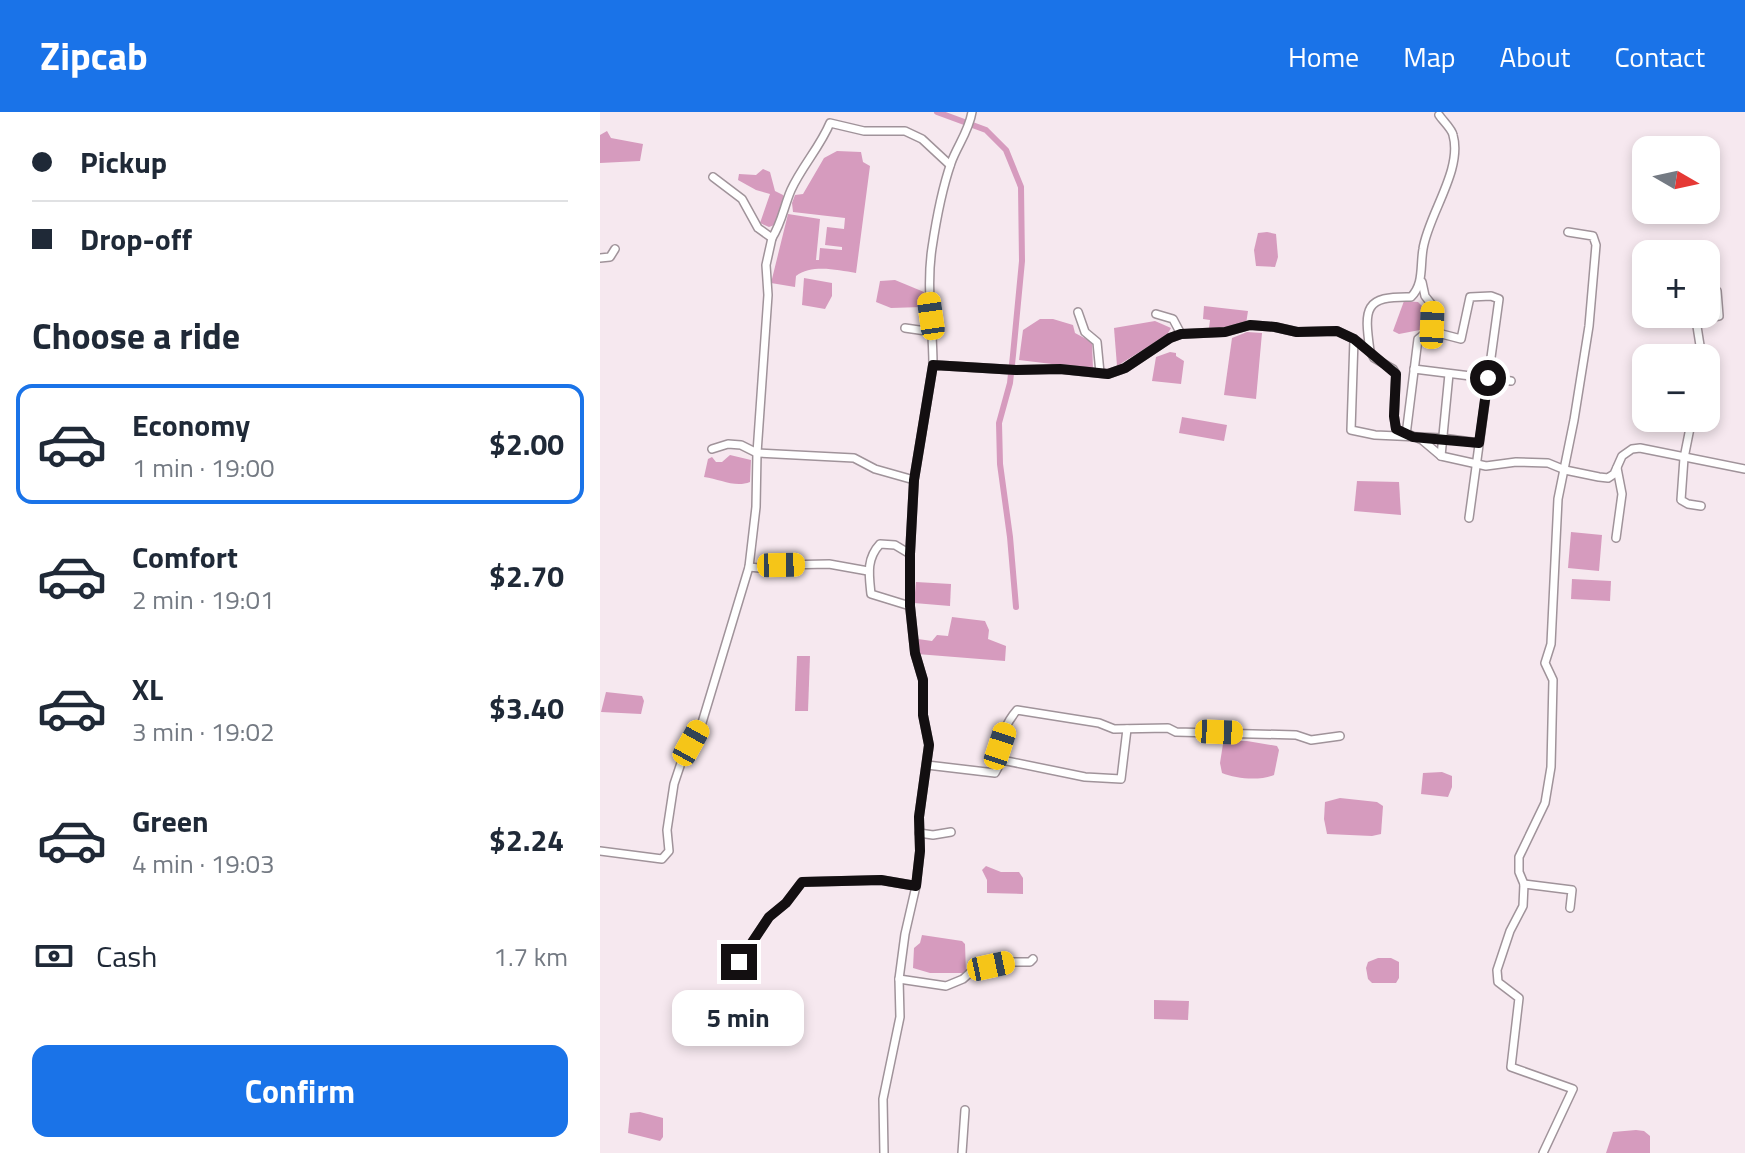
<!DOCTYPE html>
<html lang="en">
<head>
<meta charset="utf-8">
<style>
  :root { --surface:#fff; --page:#f6f6f7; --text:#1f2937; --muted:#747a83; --line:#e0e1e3; --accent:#1a73e8 }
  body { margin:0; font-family:"Titillium Web",sans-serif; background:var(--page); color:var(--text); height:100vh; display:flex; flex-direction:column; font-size:30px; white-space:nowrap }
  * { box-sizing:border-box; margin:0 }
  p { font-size:26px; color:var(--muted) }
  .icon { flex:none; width:44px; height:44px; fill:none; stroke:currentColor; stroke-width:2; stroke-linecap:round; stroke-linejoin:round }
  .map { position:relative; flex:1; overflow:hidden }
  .drawer { display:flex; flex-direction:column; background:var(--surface); width:600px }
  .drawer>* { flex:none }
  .hud { display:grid; align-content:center; height:176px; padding:0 32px; background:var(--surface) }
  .needle { width:52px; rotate:99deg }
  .controls { position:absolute; left:1032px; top:24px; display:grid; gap:16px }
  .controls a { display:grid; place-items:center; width:88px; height:88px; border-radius:16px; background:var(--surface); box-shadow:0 4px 12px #0003; font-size:40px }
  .end { position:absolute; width:36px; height:36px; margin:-18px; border:10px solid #130f11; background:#fff; box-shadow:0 0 0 4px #fff }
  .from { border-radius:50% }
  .bubble { position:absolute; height:56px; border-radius:16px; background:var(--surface); box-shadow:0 4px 12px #0003; font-size:26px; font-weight:700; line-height:56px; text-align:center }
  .car { position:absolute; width:24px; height:48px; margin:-24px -12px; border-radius:10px; box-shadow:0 0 6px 2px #0007; background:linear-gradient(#f5c518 24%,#345 0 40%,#f5c518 0 76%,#345 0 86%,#f5c518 0) }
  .hud b { display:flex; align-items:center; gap:28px; height:76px; font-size:30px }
  .hud b+b { border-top:2px solid var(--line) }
  .hud i { width:20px; height:20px; background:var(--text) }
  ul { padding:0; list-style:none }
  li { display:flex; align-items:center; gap:24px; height:120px; margin:0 16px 12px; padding:0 16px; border:4px solid transparent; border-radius:16px }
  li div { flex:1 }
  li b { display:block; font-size:30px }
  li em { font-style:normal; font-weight:700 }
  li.current { border-color:var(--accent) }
  li>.icon { width:72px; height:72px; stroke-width:1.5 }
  h2 { padding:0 32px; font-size:36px; line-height:96px }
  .pay { display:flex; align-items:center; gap:20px; height:88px; padding:0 32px; font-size:30px }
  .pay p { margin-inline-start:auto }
  .cta { display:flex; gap:16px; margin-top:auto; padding:16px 32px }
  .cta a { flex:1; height:92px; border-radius:16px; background:var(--accent); color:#fff; font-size:32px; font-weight:700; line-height:92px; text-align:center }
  header { display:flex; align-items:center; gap:48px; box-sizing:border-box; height:112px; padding:0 40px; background:var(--accent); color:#fff }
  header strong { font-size:38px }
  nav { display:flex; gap:44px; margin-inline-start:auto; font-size:28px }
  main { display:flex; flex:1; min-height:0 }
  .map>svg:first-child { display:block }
  .water { fill:#d69bbe }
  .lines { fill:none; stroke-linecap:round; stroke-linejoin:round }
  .canal { stroke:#d69bbe; stroke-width:6 }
  .street-casing { stroke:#a0939a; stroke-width:10 }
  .street { stroke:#fff; stroke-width:7 }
  .route { stroke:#130f11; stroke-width:10 }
</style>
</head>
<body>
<header>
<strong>Zipcab</strong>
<nav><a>Home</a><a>Map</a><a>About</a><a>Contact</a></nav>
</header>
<main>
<section class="drawer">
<div class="hud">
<b><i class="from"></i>Pickup</b>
<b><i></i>Drop-off</b>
</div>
<h2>Choose a ride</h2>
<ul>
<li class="current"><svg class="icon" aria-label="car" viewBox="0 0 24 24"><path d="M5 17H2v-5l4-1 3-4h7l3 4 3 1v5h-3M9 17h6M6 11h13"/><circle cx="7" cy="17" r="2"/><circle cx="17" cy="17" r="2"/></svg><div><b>Economy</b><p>1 min · 19:00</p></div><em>$2.00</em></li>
<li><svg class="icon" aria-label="car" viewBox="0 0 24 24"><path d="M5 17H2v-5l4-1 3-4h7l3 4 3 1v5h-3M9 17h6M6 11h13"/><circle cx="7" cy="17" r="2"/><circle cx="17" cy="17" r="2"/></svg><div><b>Comfort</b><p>2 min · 19:01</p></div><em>$2.70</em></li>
<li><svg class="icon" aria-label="car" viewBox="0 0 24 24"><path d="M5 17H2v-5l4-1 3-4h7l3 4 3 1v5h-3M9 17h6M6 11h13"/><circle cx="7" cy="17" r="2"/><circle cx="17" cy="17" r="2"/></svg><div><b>XL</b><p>3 min · 19:02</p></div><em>$3.40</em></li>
<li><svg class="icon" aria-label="car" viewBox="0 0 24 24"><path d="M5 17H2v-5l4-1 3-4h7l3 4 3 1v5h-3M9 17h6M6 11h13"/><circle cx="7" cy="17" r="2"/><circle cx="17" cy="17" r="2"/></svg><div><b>Green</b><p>4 min · 19:03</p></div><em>$2.24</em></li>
</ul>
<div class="pay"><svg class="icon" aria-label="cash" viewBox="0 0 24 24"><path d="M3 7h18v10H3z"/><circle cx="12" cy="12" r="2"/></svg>Cash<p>1.7 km</p></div>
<div class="cta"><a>Confirm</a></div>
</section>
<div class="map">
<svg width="1145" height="1041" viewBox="0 0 1145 1041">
  <rect width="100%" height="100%" fill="#f6e8ef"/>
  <g class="water">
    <path d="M 7,19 L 11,26 L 43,32 L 40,49 L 0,51 L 0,23 Z"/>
    <path d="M 237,39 L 261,40 L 263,50 L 270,54 L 256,161 C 237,158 212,152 196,164 L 195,175 L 171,171 L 188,102 L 220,107 L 216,148 L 219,148 L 220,136 L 242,138 L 242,135 L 225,133 L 227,115 L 244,117 L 245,106 L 193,100 L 192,91 L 195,83 L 203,82 L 224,46 Z"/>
    <path d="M 163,57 L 170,60 L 175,79 L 183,83 L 185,87 L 177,112 L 169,115 L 160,111 L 170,82 L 156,78 L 138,68 L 139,62 L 156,63 Z"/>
    <path d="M 667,120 L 676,122 L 678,145 L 675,155 L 656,154 L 654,138 L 658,121 Z"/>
    <path d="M 204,166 L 232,171 L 232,184 L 225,197 L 202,193 Z"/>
    <path d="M 295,168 L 324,180 L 322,195 L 291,196 L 276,190 L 280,169 Z"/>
    <path d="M 804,189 L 818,190 L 825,197 L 825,217 L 799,222 L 793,219 Z"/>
    <path d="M 604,194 L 648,199 L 646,212 L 624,217 L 609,216 L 610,208 L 603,207 Z"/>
    <path d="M 440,207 L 453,207 L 473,213 L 475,221 L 492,230 L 493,257 L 419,248 L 423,218 Z"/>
    <path d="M 555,209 L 571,216 L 567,223 L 517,254 L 514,216 Z"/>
    <path d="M 647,220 L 662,221 L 656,287 L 624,283 L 632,226 Z"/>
    <path d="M 570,240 L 576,241 L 576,244 L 584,249 L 581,272 L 552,269 L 556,245 Z"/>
    <path d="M 582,305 L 627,313 L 624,329 L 579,321 Z"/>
    <path d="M 130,343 L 151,348 L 150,370 C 135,376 120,367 104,365 L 108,347 L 112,345 L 116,350 L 122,350 Z"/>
    <path d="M 757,369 L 799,370 L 801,403 L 754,399 Z"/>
    <path d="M 971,420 L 1002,423 L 999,459 L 968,456 Z"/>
    <path d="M 972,467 L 1011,469 L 1010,489 L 971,487 Z"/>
    <path d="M 316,470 L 351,472 L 350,494 L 314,491 Z"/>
    <path d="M 352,505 L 385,509 L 389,518 L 388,527 L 406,534 L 405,549 L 317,542 L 318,527 L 332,529 L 337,523 L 348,524 Z"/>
    <path d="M 197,544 L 210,544 L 208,599 L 195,599 Z"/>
    <path d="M 6,580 L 42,584 L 44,589 L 41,602 L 1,600 Z"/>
    <path d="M 647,629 L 677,634 L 679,638 L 674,663 C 660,669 636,667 622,661 L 620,651 L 623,632 L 630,629 Z"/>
    <path d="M 842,660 L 852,664 L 852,675 L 848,685 L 821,682 L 823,661 Z"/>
    <path d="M 740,686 L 777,690 L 783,694 L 781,722 L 772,724 L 727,722 L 724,707 L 725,690 Z"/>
    <path d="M 386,754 L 401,760 L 419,760 L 423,766 L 423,782 L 387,781 L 387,768 L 382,758 Z"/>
    <path d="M 322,823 L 362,829 L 365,832 L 366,861 L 330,861 L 313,856 L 314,836 L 320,831 Z"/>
    <path d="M 778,846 L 791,846 L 799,850 L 799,866 L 796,871 L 772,871 L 768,867 L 766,856 L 768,850 Z"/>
    <path d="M 554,888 L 589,889 L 588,908 L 554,907 Z"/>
    <path d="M 40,1000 L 63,1006 L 63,1025 L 60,1029 L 28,1021 L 30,1001 Z"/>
    <path d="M 1036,1018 L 1044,1019 L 1050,1024 L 1050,1041 L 1006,1041 L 1013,1020 Z"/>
  </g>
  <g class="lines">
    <path class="canal" d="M 337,0 L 386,18 L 406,38 L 421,75 L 422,149 L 413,243 L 410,271 L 399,311 L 400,352 L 410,425 L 416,495"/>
    <defs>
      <g id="street">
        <path d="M 372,0 C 369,19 357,34 351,51 C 342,77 336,109 332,136 C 326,175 333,214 333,253 L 416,258 L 460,257 L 508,262 L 525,256 L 570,226 L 581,222"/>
        <path d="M 113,65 L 142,87 L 158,116 L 172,126 C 182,110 184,94 191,78 C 202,54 220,35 230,11 L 264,19 L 305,19 L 322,27 L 350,53"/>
        <path d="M 0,146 L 10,145 L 15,137"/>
        <path d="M 478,200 L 485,220 L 497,230 L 500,261"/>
        <path d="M 556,202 L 573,207 L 581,222 L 625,220 L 650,213 L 675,215 L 697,220 L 737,219 L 754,227 L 770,239 L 774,246 L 793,257 L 796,262 L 794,304 L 796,317 L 822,328 L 841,344 L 886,354 L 916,350 L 948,351 L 965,358 L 999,365 L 1008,366 L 1014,362 L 1022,344 L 1032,337 L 1040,336 L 1145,357"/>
        <path d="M 832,213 L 834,220 L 861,227 L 870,185 L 891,184 L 899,187 L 869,406"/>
        <path d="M 305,216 L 333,220"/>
        <path d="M 754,227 L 751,318 L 775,323 L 842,326 L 879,331"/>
        <path d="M 770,239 C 764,196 764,184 811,185 C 824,172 820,154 823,137 C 828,103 863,58 853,23 C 852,17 843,9 839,3"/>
        <path d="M 1102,246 L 1096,208 L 1119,204 L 1117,179"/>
        <path d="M 814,257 L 911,269"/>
        <path d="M 1092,306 L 1084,346 L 1081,388 L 1088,392 L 1101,394"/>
        <path d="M 806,323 L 818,227 C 832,217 833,211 833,194 L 825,184 L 822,170"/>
        <path d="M 112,337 L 128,332 L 141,333 L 157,341 L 254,346 L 275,357 L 314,368"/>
        <path d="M 841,344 L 849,262"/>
        <path d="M 1016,426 L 1022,382 L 1017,356"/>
        <path d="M 310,442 L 295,433 L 280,432 C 266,447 269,463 271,482 L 310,494"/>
        <path d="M 149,455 L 178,458 L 181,453 L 229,452 L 268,459"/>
        <path d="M 402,648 C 399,629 404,613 417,598 L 499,611 L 514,617 L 568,616 L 576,620 L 696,623 L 711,628 L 740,624"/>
        <path d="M 327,653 L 395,661 L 402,648 L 485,665 L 521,667 L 527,617"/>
        <path d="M 319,721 L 333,723 L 351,720"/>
        <path d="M 0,739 L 62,747 L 69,739 L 67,718 L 74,672 L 82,648 L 101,614 L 149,455 L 156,395 L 157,341 L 168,183 L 166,153 L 172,126"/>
        <path d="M 924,772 L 972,778 L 970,796"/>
        <path d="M 139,850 L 169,805 L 186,791 L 202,770 L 281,768 L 316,774"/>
        <path d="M 299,867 L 346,874 L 363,867 L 373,858 L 410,850 L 430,850 L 433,847"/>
        <path d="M 284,1041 L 283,987 L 300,905 L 299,867 L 305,822 L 316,774 L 320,739 L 319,705 L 329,633 L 323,603 L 323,568 L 315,541 L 310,494 L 310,442 L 314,368 L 333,253"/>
        <path d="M 362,1041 L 365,998"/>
        <path d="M 943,1041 L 973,977 L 911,955 L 919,886 L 898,870 L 897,858 L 910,819 L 923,794 L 924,772 L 919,760 L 919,745 L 945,691 L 951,655 L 953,568 L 945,551 L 951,532 L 958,387 L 974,308 L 989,214 L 996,133 L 993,124 L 968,120"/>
      </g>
    </defs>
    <use href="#street" class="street-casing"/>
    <use href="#street" class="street"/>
  </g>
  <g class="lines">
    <path class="route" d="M 139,850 L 169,805 L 186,791 L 202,770 L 281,768 L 316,774 L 320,739 L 319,705 L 329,633 L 323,603 L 323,568 L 315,541 L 310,494 L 310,442 L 314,368 L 333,253 L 416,258 L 460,257 L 508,262 L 525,256 L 570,226 L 581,222 L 625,220 L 650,213 L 675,215 L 697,220 L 737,219 L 754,227 L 796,262 L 794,304 L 796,317 L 813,325 L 879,331 L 888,266"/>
  </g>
</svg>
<div class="controls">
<a><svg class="needle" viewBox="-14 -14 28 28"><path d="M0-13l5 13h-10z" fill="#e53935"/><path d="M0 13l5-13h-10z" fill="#747a83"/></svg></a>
<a>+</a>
<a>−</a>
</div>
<i class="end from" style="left:888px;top:266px"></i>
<i class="end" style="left:139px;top:850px"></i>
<div class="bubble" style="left:72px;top:878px;width:132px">5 min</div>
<i class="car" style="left:331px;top:204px;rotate:352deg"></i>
<i class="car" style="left:832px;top:213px;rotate:2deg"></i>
<i class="car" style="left:181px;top:453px;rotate:89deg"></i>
<i class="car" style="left:619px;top:620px;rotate:92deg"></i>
<i class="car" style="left:91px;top:631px;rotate:29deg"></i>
<i class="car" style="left:400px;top:634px;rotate:18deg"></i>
<i class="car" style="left:391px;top:854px;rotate:78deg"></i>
</div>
</main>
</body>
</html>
